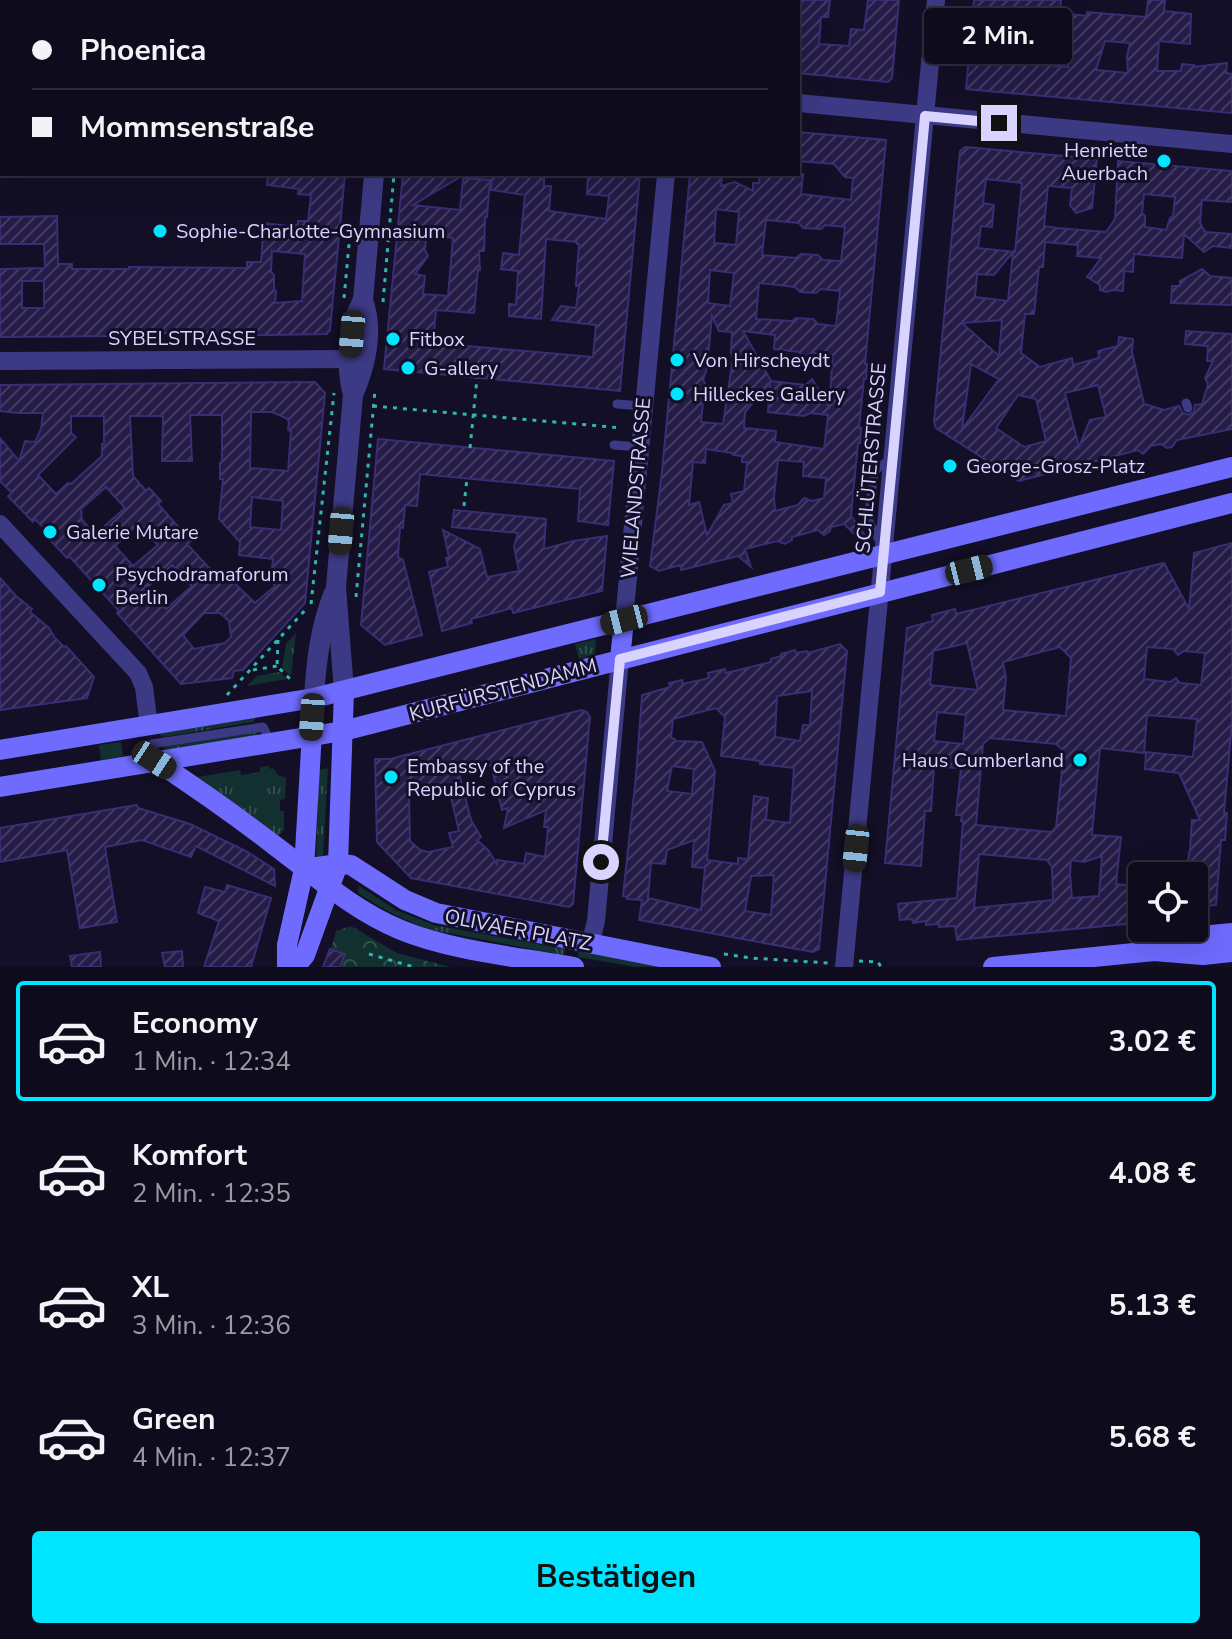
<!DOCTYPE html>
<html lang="de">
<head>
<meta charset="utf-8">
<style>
  :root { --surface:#0e0b1c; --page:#1c1929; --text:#f1f3f6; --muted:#9b9ba3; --line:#2e2b3b; --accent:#00e5ff }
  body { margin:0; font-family:"Nunito Sans",sans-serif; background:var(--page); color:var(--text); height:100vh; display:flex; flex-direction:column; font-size:30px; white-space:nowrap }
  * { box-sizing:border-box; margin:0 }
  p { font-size:26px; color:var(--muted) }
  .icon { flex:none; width:44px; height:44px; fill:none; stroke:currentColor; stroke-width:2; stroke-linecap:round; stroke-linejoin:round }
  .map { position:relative; height:967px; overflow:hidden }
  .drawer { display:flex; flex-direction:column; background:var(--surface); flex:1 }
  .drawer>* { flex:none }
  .hud { position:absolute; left:0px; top:0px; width:800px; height:176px; box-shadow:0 8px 32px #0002,0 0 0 2px var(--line); display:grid; align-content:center; height:176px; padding:0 32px; background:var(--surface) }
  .buttons { position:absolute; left:1128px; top:862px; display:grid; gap:16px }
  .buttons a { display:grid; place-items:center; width:80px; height:80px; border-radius:8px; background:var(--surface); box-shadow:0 8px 32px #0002,0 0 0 2px var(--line); font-size:40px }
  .end { position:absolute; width:36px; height:36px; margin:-18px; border:10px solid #d9d4ff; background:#111; box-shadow:0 0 0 4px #111 }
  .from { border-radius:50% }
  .bubble { position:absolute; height:56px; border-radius:8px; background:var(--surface); box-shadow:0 8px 32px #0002,0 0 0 2px var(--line); font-size:26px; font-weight:700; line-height:56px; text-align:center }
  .car { position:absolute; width:24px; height:48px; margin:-24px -12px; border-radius:10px; box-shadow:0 0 6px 2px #0007; background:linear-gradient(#222 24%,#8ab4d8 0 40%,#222 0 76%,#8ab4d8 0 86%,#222 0) }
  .hud b { display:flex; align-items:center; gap:28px; height:76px; font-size:30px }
  .hud b+b { border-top:2px solid var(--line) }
  .hud i { width:20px; height:20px; background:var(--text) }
  ul { padding:14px 0 0; list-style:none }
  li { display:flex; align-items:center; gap:24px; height:120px; margin:0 16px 12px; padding:0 16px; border:4px solid transparent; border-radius:8px }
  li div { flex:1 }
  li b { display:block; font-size:30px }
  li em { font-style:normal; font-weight:700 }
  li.selected { border-color:var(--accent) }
  li>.icon { width:72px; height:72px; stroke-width:1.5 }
  .primary-button { display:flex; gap:16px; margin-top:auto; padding:16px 32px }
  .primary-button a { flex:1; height:92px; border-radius:8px; background:var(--accent); color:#111; font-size:32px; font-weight:700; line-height:92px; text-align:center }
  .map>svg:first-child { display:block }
  .grass { fill:url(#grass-tufts) }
  .park { fill:url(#park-crowns) }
  .building { fill:url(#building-hatch); stroke:#3b2d73; stroke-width:2; fill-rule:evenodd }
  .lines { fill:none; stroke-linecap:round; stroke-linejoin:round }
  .path { stroke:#2fb8b0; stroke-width:3; stroke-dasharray:4 6; stroke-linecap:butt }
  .service { stroke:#3d3a85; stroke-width:9 }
  .minor { stroke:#3d3a85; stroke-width:18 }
  .tertiary { stroke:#3d3a85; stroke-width:20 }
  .secondary { stroke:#6f6bff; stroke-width:20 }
  .route { stroke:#d9d4ff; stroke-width:10 }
  .poi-dot { fill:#00e5ff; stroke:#130f26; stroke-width:3 }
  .labels { text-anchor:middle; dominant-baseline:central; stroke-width:6; stroke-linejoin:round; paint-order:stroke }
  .poi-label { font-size:20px; fill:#d9d4ff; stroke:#130f26; text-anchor:start }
  .street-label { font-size:20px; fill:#d9d4ff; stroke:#130f26 }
</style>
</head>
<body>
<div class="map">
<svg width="1232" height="967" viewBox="0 0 1232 967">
  <defs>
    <pattern id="grass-tufts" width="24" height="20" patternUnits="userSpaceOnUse" patternTransform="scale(2)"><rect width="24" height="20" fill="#12302f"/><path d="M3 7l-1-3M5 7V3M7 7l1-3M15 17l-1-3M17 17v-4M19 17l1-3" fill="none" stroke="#344d4e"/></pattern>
    <pattern id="park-crowns" width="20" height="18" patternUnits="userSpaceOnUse" patternTransform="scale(2)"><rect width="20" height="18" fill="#12302f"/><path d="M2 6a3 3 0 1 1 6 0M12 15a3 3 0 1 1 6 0" fill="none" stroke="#344d4e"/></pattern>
    <pattern id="building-hatch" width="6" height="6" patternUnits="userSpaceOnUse" patternTransform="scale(2)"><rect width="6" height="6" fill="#241b47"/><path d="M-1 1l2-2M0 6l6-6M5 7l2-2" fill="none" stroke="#433b63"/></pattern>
  </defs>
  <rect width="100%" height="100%" fill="#130f26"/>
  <g class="grass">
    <path d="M 296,633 L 291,676 L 282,668 L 286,644 Z"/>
    <path d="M 596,639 L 595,654 L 579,659 L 575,644 Z"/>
    <path d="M 279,672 L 287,679 L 247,686 L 257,676 Z"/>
    <path d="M 257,717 L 253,722 L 164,737 L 160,735 L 161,733 Z"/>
    <path d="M 255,732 L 260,735 L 165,752 L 162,750 L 165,747 Z"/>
    <path d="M 121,742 L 123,756 L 101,760 L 99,745 Z"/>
    <path d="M 269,766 L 269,769 L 273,768 L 278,775 L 286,778 L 285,799 L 280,800 L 280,811 L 284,811 L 284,830 L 278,836 L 197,777 L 240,770 L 241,775 L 260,772 L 260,767 Z"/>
    <path d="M 328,768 L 323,858 L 316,859 L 319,770 Z"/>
    <path d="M 359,886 L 396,910 L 434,925 L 565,949 L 564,955 L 432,930 C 405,921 382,909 358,893 Z"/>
    <path d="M 579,951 L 668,967 L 637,967 L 578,957 Z"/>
  </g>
  <path class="park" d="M 351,926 L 397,953 L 450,967 L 340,967 L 345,954 L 331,949 L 336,931 Z"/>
  <g class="building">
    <path d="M 798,0 L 830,0 L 828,17 L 821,17 L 819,44 L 849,46 L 851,29 L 864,30 L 868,0 L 899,0 L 892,78 L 888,82 L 798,73 Z"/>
    <path d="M 974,0 L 1061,0 L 1060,13 L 1087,16 L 1087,12 L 1146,17 L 1148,0 L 1165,0 L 1164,11 L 1191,14 L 1190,44 L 1159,41 L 1157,71 L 1181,71 L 1182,64 L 1194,65 L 1193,67 L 1227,63 L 1226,73 L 1232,74 L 1232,113 L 966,89 ZM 1005,12 L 1023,28 L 1035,28 L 1032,60 L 1022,59 L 1018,62 L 1002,61 ZM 1049,28 L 1073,30 L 1068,67 L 1046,65 ZM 1105,41 L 1130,43 L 1127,56 L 1128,73 L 1096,70 Z"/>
    <path d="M 798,132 L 886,140 L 865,364 L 867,364 L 866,379 L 864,379 L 859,428 L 861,428 L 860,443 L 858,443 L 851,516 L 866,537 L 862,541 L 844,524 L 831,527 L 830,531 L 824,535 L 818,530 L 792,537 L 792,540 L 785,544 L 777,541 L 745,549 L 751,567 L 738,556 L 681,570 L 680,565 L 659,571 L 650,566 L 662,472 L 690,174 L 722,174 L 721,186 L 735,182 L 753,191 L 753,183 L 759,183 L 760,174 L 803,174 L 801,194 L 851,200 L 853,178 L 845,177 L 834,164 L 798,161 ZM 716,209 L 739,212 L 736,245 L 714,243 ZM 766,220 L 799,223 L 803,228 L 821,229 L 825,225 L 845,227 L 841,261 L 823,260 L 818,255 L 801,254 L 796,258 L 762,255 ZM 710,270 L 734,273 L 730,306 L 708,303 ZM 759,283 L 795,287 L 800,292 L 816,293 L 821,289 L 840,291 L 836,326 L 818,324 L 813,319 L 796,318 L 792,321 L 756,319 ZM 712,316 L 719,331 L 732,332 L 731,352 L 733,358 L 723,424 L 701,422 L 705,383 L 703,380 L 707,368 ZM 743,331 L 775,335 L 774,349 L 799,352 L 805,358 L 811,353 L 833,355 L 829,407 L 812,379 L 806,385 L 771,381 ZM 770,383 L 768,412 L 804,416 L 810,413 L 828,415 L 824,449 L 775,442 L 776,431 L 744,428 L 745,412 ZM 706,449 L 732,453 L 733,455 L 742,456 L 742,462 L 747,462 L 744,491 L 731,494 L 733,503 L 724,505 L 707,535 L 699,502 L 689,505 L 693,462 L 705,463 ZM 778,460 L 804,462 L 803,476 L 826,478 L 824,498 L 812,501 L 804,498 L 798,505 L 775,511 L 774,497 Z"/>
    <path d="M 965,147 L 1097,159 L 1092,208 L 1076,213 L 1070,205 L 1072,188 L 1048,186 L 1044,226 L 1057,228 L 1106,232 L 1115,219 L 1118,161 L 1232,171 L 1232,202 L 1202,200 L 1200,223 L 1205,232 L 1232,234 L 1232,248 L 1213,246 L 1204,252 L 1184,234 L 1182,258 L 1134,254 L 1133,272 L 1124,271 L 1123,291 L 1112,290 L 1106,292 L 1100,290 L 1100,285 L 1087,277 L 1101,258 L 1077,256 L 1078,245 L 1045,242 L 1043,267 L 1039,267 L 1034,314 L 1025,314 L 1021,353 L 1040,367 L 1072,358 L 1073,365 L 1099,358 L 1098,351 L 1118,346 L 1119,337 L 1133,339 L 1132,352 L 1144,404 L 1164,410 L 1179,406 L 1183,413 L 1188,415 L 1194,412 L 1195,405 L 1202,404 L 1208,384 L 1205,378 L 1213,361 L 1207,361 L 1208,346 L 1185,344 L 1186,331 L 1232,334 L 1232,429 L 1177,440 L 1172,447 L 1167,448 L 1161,444 L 1151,446 L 1143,454 L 1138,450 L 1019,481 L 936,428 L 934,422 L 960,151 ZM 986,179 L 1022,183 L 1015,252 L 978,248 L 981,226 L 992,227 L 993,215 L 994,205 L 983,203 ZM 1144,194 L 1175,197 L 1173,216 L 1170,218 L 1166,230 L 1145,227 L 1145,216 L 1142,213 ZM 1013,252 L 1008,301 L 975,297 L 977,274 L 994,275 ZM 1002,320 L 999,356 L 962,323 ZM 971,364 L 999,379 L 962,429 ZM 1098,385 L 1106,417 L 1090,420 L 1079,447 L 1065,393 ZM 1018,395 L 1036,399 L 1046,441 L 1024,447 L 996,428 Z"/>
    <path d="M 268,174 L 345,174 L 330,330 L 327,334 L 200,336 L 200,333 L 122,333 L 122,336 L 0,337 L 0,269 L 45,268 L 44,244 L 0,244 L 0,217 L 57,216 L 58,264 L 72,264 L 72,269 L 129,269 L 129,267 L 247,268 L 247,262 L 261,262 L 264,223 L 289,226 L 290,224 L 298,225 L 298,221 L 308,221 L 311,195 L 298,194 L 299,189 L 267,185 ZM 272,251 L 305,254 L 302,301 L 275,303 L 276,291 L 274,290 L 274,275 L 271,272 ZM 22,281 L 44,281 L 44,308 L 22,308 Z"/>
    <path d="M 403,174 L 465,174 L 413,205 L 460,210 L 463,178 L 490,180 L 487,217 L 485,217 L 484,251 L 479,251 L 480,270 L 478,270 L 474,313 L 436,310 L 433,343 L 593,357 L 596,325 L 552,320 L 561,306 L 576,308 L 579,286 L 576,286 L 576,283 L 579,244 L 577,244 L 577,242 L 546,239 L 541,319 L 509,316 L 509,304 L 516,305 L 518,271 L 501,269 L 503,253 L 519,255 L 525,195 L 491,190 L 492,174 L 544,174 L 544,186 L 551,186 L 549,211 L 606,219 L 609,196 L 587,194 L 588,174 L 640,174 L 620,391 L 384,369 ZM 426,235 L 453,238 L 448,296 L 423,294 L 425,276 L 415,274 L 428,256 L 425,250 Z"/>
    <path d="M 1202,269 L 1210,276 L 1232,278 L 1232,305 L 1171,303 L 1172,286 L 1180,286 L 1180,281 Z"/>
    <path d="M 315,382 L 325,393 L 305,603 L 243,670 L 234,671 L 232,678 L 181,684 L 117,613 L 119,611 L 92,581 L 69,556 L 67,558 L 49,539 L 52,537 L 35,519 L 33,522 L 8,496 L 12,493 L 0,481 L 0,438 L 19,461 L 25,441 L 35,442 L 41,429 L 43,413 L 18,413 L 0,411 L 0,385 ZM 251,412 L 272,412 L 286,418 L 289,422 L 288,430 L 291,431 L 288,471 L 250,468 ZM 190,415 L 222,415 L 222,461 L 220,463 L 220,479 L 223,479 L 219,519 L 240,542 L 239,555 L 273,559 L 271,579 L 275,586 L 255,603 L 229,578 L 209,568 L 187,544 L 191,541 L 158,504 L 161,501 L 149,488 L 146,491 L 133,476 L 130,416 L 163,416 L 162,461 L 192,461 ZM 71,416 L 104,416 L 104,444 L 102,444 L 102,456 L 71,484 L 68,483 L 56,494 L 38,475 L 76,437 L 71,433 ZM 106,487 L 125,508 L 100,530 L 91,530 L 82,520 L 81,509 ZM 252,497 L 283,501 L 281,530 L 250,527 ZM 138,524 L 158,545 L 133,566 L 115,546 ZM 172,565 L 192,586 L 166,609 L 161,604 L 159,605 L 145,589 ZM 204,613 L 220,613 L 229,621 L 231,637 L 225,643 L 194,649 L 183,635 Z"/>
    <path d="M 378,439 L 614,461 L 608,525 L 578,521 L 580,489 L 420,474 L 417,506 L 405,505 L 403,528 L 400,527 L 398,557 L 403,560 L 422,635 L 385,645 L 361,625 Z"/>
    <path d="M 454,510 L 546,519 L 544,549 L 573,541 L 607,536 L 602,591 L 513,613 L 512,608 L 498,612 L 471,619 L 472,623 L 442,631 L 429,572 L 448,567 L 446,558 L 449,557 L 443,530 L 480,549 L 487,577 L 519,571 L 514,546 L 518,533 L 452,527 Z"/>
    <path d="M 1232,543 L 1232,722 L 1224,813 L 1227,813 L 1225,840 L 1221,840 L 1216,905 L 1194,907 L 1194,876 L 1185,876 L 1190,849 L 1192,820 L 1200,820 L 1179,773 L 1145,769 L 1146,752 L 1193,757 L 1197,719 L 1147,715 L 1144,753 L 1100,748 L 1092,835 L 1121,837 L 1116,884 L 1142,887 L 1142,912 L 1135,912 L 1136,923 L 957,940 L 955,926 L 939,927 L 939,924 L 926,925 L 926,921 L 913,923 L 912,919 L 900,920 L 898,904 L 957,898 L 963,821 L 961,821 L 962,815 L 956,815 L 961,768 L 934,767 L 931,811 L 925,811 L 921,866 L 885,863 L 907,628 L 933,621 L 932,615 L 955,609 L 956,614 L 1164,563 L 1189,609 L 1194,553 ZM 967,643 L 978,690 L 930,685 L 933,651 ZM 1060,647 L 1071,658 L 1066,716 L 1003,710 L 1006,678 L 1003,662 ZM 1147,647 L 1173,649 L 1178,655 L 1184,651 L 1205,653 L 1201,685 L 1180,683 L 1176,678 L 1170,682 L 1144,679 ZM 937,712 L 966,715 L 963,744 L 934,741 ZM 990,738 L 1056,744 L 1064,751 L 1056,827 L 1051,832 L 976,825 L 983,744 ZM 979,854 L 1047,860 L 1052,867 L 1053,900 L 974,908 ZM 1102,856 L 1099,896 L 1072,898 L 1070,874 L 1071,860 L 1084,862 Z"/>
    <path d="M 0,578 L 16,596 L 32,609 L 30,612 L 49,628 L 55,638 L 64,647 L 66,646 L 94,677 L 87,698 L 0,710 Z"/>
    <path d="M 840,644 L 847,651 L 819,949 L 813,952 L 639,920 L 642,900 L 627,899 L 627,897 L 623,896 L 636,776 L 642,695 L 670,687 L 669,683 L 682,680 L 683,684 L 709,678 L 708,673 L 725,669 L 726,673 L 771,662 L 771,659 L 781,656 L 781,654 L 795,650 L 796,653 L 807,651 L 808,653 ZM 812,691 L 810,725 L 803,725 L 800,741 L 775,737 L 777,696 ZM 716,708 L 725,717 L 721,756 L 760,761 L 760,764 L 794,768 L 790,823 L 766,820 L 768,798 L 754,796 L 748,859 L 738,858 L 738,864 L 707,860 L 715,771 L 702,742 L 675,741 L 675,739 L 671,738 L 673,719 ZM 672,766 L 694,769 L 692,794 L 667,791 ZM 694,840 L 692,867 L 705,868 L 701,910 L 648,898 L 651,863 L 665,864 L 667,850 ZM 774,875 L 771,915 L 745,911 L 751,876 Z"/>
    <path d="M 581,710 L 587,712 L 590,717 L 573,904 L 569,907 L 411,878 L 377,842 L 375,759 L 390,759 ZM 491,765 L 502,810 L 508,808 L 504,828 L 546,810 L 544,827 L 548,827 L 545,857 L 526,853 L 524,864 L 497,860 L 497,864 L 488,850 L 477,840 L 481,837 L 471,820 L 459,773 ZM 448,785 L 459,831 L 449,833 L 453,847 L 428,852 L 420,850 L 410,841 L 409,795 Z"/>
    <path d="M 137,805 L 138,808 L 190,824 L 246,851 L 274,869 L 275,886 L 196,846 L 191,857 L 142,840 L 105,847 L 117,922 L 80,928 L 67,850 L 0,862 L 0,828 Z"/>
    <path d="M 227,885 L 271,898 L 251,967 L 204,967 L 219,921 L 198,913 L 205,887 L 225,892 Z"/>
    <path d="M 330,949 L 345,954 L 340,967 L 323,967 Z"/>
    <path d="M 182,951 L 183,967 L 165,967 L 162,953 Z"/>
    <path d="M 100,952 L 101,967 L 72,967 L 70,956 Z"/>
  </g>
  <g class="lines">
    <g class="path">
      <path d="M 372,2 L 372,0"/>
      <path d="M 344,298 L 350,234"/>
      <path d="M 383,302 L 394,174"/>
      <path d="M 373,406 L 622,428"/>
      <path d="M 470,448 L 477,378"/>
      <path d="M 464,506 L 467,478"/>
      <path d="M 356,597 L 375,390"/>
      <path d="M 311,604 L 334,393"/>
      <path d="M 278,640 L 277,666 L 292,681"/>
      <path d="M 253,670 L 277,666"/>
      <path d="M 227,695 L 308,607"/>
      <path d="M 369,954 L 414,967"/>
      <path d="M 724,954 L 751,958 L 828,963"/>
      <path d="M 859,961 L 878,962 L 881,967"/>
    </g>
    <g class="service">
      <path d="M 1186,403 L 1188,408"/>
      <path d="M 617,404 L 643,406"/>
      <path d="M 614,445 L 639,447"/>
      <path d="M 882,545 L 868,520 L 874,472 L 880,466 L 893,459"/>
      <path d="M 152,744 L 263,727 L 270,741"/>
    </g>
    <g class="minor">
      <path d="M 682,2 L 682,0"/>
      <path d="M 0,28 L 2,28"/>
      <path d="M 798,103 L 1232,144"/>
      <path d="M 0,361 L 362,359"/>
      <path d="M 0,524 L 138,673 L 144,687 L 149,726"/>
      <path d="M 624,620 L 666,174"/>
      <path d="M 590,945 L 596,921 L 620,659"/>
      <path d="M 844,967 L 936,0"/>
    </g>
    <g class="tertiary">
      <path d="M 391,2 L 391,0"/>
      <path d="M 353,395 C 345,365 348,326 363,300"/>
      <path d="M 344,691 L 336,587 L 353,395 C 366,365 374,331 363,300 L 374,174"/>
      <path d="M 314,698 C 316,663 320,628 333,595"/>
    </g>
    <g class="secondary">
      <path d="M 620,659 L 624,620"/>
      <path d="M 0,750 L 314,698 L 1232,467"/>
      <path d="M 154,760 C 195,787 235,815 274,845 C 314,875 353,910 401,930 C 452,951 519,957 574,967"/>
      <path d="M 0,787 L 343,731 L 1232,503"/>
      <path d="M 304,869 L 338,864 L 351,865 L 405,900 L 436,913 L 711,967"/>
      <path d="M 1166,947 L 1201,936 L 1232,933"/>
      <path d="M 287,967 L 287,945 L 304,869 L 314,698"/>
      <path d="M 295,967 L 305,955 L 338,864 L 344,691"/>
      <path d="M 993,967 L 1154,951 L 1203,955 L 1232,952"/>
    </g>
  </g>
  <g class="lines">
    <path class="route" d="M 601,862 L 620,659 L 880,592 L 925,116 L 999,123"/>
  </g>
  <g class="poi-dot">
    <circle cx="1164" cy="161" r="8"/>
    <circle cx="160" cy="231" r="8"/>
    <circle cx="393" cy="339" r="8"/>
    <circle cx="677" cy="360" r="8"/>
    <circle cx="408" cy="368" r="8"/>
    <circle cx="677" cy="394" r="8"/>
    <circle cx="950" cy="466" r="8"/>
    <circle cx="50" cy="532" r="8"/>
    <circle cx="99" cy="585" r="8"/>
    <circle cx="1080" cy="760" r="8"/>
    <circle cx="391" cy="777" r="8"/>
  </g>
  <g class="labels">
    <g class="poi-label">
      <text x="1148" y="150" text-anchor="end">Henriette<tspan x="1148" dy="23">Auerbach</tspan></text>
      <text x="176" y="231">Sophie-Charlotte-Gymnasium</text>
      <text x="409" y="339">Fitbox</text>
      <text x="693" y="360">Von Hirscheydt</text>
      <text x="424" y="368">G-allery</text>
      <text x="693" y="394">Hilleckes Gallery</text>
      <text x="966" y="466">George-Grosz-Platz</text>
      <text x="66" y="532">Galerie Mutare</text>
      <text x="115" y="574">Psychodramaforum<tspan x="115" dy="23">Berlin</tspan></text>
      <text x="1064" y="760" text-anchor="end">Haus Cumberland</text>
      <text x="407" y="766">Embassy of the<tspan x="407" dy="23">Republic of Cyprus</tspan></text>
    </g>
    <g class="street-label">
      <text x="182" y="338">SYBELSTRASSE</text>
      <text transform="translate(871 458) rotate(-85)">SCHLÜTERSTRASSE</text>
      <text transform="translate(636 488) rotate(-85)">WIELANDSTRASSE</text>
      <text transform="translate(503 690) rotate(-15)">KURFÜRSTENDAMM</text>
      <text transform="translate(518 930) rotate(11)">OLIVAER PLATZ</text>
    </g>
  </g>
</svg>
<div class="buttons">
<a><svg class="icon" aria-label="locate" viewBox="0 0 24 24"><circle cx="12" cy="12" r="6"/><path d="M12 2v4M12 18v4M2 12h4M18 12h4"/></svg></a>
</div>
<i class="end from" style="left:601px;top:862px"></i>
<i class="end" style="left:999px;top:123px"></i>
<div class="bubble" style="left:924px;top:8px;width:148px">2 Min.</div>
<i class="car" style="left:352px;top:334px;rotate:185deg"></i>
<i class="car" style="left:341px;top:531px;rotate:185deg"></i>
<i class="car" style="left:969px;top:570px;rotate:76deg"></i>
<i class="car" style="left:624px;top:620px;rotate:256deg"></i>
<i class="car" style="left:312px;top:717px;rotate:184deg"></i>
<i class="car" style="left:154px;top:760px;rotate:123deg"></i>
<i class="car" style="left:856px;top:848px;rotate:186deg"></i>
<div class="hud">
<b><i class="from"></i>Phoenica</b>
<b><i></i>Mommsenstraße</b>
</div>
</div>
<section class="drawer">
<ul>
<li class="selected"><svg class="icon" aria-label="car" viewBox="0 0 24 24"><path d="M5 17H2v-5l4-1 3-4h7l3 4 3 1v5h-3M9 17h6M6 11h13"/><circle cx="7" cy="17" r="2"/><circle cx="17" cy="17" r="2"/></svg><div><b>Economy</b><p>1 Min. · 12:34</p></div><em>3.02 €</em></li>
<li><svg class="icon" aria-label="car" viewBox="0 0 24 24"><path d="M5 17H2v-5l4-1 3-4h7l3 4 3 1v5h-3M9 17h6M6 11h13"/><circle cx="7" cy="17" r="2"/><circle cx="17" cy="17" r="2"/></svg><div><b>Komfort</b><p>2 Min. · 12:35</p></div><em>4.08 €</em></li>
<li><svg class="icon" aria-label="car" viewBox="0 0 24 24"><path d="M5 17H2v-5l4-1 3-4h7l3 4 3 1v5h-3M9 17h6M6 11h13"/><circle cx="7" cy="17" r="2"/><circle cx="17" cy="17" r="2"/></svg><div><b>XL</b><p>3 Min. · 12:36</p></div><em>5.13 €</em></li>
<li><svg class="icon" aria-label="car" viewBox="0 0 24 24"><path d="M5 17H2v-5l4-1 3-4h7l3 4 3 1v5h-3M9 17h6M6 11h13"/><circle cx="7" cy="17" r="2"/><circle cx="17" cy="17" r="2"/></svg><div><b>Green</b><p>4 Min. · 12:37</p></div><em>5.68 €</em></li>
</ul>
<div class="primary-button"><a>Bestätigen</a></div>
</section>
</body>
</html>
